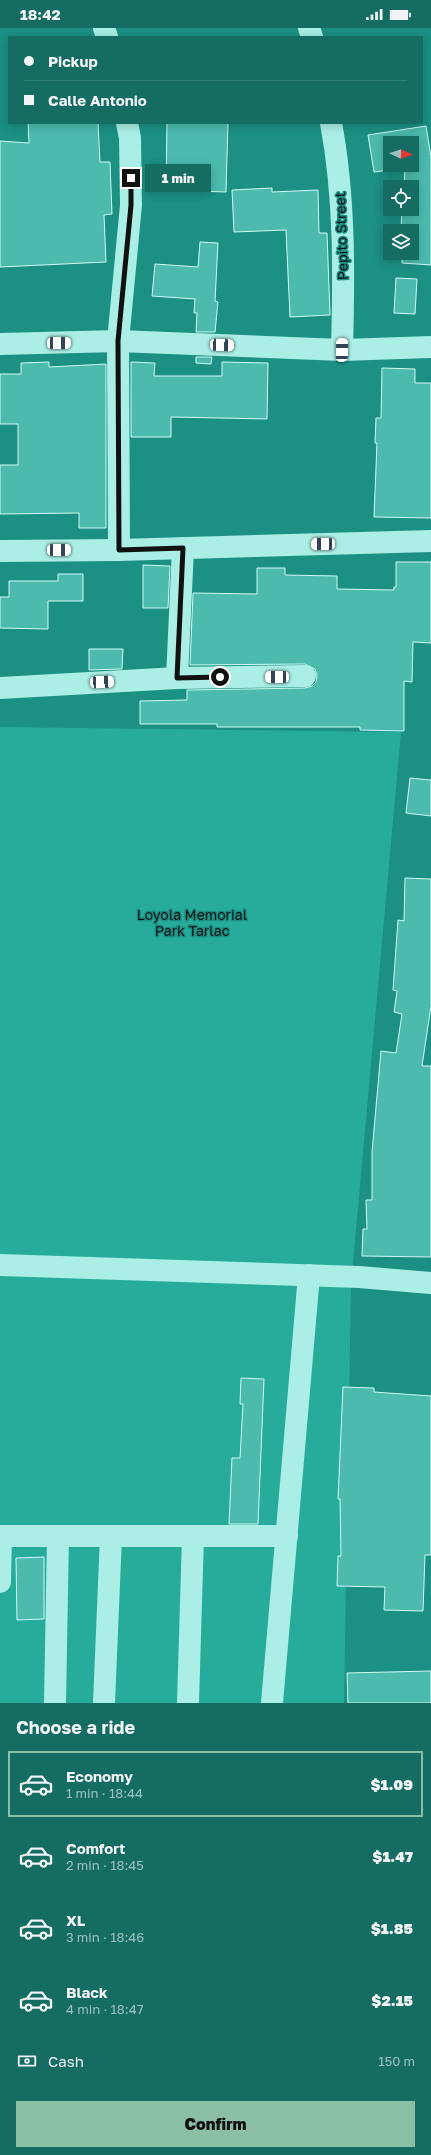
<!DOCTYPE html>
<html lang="en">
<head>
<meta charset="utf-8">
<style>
  :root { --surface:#146c62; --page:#21746b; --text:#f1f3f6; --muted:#9dc0be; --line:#337f77; --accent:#8abfa5 }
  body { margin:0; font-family:"Golos Text",sans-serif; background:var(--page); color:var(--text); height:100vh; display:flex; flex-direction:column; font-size:15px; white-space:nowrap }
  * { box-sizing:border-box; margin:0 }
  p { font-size:13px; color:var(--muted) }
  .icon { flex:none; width:22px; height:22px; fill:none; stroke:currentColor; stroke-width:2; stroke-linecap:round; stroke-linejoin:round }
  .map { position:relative; height:1675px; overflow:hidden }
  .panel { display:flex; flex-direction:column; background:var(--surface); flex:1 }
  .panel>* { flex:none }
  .top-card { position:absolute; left:8px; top:8px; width:415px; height:88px; border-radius:0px; box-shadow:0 2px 10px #0003; display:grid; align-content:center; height:88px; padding:0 16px; background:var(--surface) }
  .needle { width:26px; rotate:93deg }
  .controls { position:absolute; left:383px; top:108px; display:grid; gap:8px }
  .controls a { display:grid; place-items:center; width:36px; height:36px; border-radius:0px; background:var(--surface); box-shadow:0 2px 10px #0003; font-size:20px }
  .end { position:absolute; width:18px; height:18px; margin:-9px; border:5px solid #111; background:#fff; box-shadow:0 0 0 2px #fff }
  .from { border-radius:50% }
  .bubble { position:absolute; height:28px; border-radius:0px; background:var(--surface); box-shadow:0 2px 10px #0003; font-size:13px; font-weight:800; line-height:28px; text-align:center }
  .car { position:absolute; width:12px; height:24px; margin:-12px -6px; border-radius:5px; box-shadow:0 0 3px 1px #0007; background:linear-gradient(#fff 24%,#345 0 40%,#fff 0 76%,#345 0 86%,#fff 0) }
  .top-card b { display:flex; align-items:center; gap:14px; height:38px; font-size:15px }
  .top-card b+b { border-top:1px solid var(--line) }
  .top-card i { width:10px; height:10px; background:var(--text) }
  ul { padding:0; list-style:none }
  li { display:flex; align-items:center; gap:12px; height:66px; margin:0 8px 6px; padding:0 8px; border:2px solid transparent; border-radius:0px }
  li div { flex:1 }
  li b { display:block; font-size:15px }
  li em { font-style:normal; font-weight:800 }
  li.active { border-color:var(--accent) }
  li>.icon { width:36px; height:36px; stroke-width:1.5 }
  h2 { padding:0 16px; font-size:18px; line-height:48px }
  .pay { display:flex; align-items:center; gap:10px; height:44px; padding:0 16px; font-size:15px }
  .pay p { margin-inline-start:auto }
  .cta { display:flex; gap:8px; margin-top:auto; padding:8px 16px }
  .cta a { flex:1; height:46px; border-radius:0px; background:var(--accent); color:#111; font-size:16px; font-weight:800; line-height:46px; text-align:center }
  .status { display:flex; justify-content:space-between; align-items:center; height:28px; padding:0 20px; background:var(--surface); direction:ltr }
  .status svg { height:11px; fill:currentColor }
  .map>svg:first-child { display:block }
  .green { fill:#27ab9a }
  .building { fill:#4cbbae; stroke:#d0faf5; fill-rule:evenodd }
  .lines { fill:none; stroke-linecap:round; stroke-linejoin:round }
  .minor { stroke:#aaeee5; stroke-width:22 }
  .route { stroke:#111; stroke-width:5 }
  .labels { text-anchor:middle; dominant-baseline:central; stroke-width:3; stroke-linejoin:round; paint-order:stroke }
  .street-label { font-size:14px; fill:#111; stroke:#1b9083 }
  .park-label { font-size:14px; fill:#111; stroke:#1b9083 }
</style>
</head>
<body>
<div class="status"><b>18:42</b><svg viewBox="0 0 49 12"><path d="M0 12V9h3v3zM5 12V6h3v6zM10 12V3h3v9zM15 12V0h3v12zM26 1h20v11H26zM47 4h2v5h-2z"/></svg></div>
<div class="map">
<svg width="431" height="1675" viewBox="0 0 431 1675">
  <rect width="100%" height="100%" fill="#1b9083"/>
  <path class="green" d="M 0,699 L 401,704 L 351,1258 L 344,1675 L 0,1675 Z"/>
  <g class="building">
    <path d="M 28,95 L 98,95 L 100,134 L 110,134 L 112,186 L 104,187 L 106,234 L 0,239 L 0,113 L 29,115 Z"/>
    <path d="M 167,95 L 228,95 L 226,164 L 166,162 Z"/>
    <path d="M 426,98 L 431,129 L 431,237 L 402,235 L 402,225 L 412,225 L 412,203 L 403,203 L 401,201 L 402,181 L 412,181 L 412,159 L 404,159 L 405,140 L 374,144 L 368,107 ZM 390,115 L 412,115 L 412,137 L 390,137 Z"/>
    <path d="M 272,160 L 272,164 L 318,162 L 319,205 L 327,205 L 330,287 L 290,289 L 286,202 L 234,204 L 232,162 Z"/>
    <path d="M 200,214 L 218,215 L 215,273 L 218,274 L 215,304 L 196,304 L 197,285 L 194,285 L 195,271 L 152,268 L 155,236 L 198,239 Z"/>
    <path d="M 396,250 L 417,251 L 415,286 L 394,285 Z"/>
    <path d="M 196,329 L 212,329 L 211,336 L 196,335 Z"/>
    <path d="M 49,334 L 49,339 L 106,336 L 106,500 L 79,500 L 79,485 L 0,486 L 0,437 L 18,437 L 18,396 L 0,396 L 0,346 L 21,346 L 21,335 Z"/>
    <path d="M 131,334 L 155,335 L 154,348 L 222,348 L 222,334 L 268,335 L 267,391 L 171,389 L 171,409 L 131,409 Z"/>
    <path d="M 382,340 L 415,341 L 415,355 L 431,355 L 431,490 L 374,489 L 377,415 L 375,415 L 376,390 L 381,390 Z"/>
    <path d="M 396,534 L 431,534 L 431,615 L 413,614 L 412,654 L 404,653 L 404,703 L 360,702 L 360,699 L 217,699 L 217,696 L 140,696 L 140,673 L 187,672 L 187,662 L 305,660 L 312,658 L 316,654 L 317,647 L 315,641 L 305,636 L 190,637 L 193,565 L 257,566 L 257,540 L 285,540 L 285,547 L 337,548 L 337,561 L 394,562 L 394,559 L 396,559 Z"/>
    <path d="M 143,537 L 170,538 L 168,580 L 143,580 Z"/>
    <path d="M 58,546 L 83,546 L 83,573 L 48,573 L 48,601 L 0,600 L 0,569 L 9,569 L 9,553 L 58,553 Z"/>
    <path d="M 89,621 L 123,621 L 122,641 L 89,642 Z"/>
    <path d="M 410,750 L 431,752 L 431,788 L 406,785 Z"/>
    <path d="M 405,850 L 431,851 L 431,978 L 422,1038 L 431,1038 L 431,1229 L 362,1228 L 363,1201 L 367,1201 L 366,1172 L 372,1172 L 372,1124 L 381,1023 L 396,1025 L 402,986 L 394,984 L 397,963 L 393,962 L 398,892 L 404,893 Z"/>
    <path d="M 241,1350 L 264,1351 L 258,1496 L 229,1496 L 232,1430 L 240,1430 L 243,1376 L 240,1376 Z"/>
    <path d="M 343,1359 L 374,1360 L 374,1364 L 431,1368 L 431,1527 L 425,1527 L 423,1583 L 384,1582 L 385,1559 L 337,1558 L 338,1528 L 341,1528 L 340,1471 L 338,1471 Z"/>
    <path d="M 44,1529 L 44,1591 L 17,1592 L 16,1530 Z"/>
    <path d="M 431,1643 L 431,1675 L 348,1675 L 347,1645 Z"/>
  </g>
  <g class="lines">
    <g class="minor">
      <path d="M 104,0 L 107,9"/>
      <path d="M 309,0 L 312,9"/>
      <path d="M 331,95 C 345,170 344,246 342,322"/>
      <path d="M 0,316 L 118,313 L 342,322 L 431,319"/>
      <path d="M 183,520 L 177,650 L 305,648"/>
      <path d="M 119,522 L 118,313 L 131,177 L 130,110 L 127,95"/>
      <path d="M 0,523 L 119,522 L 431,513"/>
      <path d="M 0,660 L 177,650"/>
      <path d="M 0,1237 L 359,1249 L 431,1255"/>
      <path d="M 0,1508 L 287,1508"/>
      <path d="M 0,1554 L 1,1508"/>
      <path d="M 55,1675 L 58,1508"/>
      <path d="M 104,1675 L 111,1508"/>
      <path d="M 188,1675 L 193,1508"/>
      <path d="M 272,1675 L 309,1247"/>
    </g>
  </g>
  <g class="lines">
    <path class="route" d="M 131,150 L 131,177 L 118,313 L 119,522 L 183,520 L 177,650 L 220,649"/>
  </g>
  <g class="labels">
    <g class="street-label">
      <text transform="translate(341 208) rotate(-92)">Pepito Street</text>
    </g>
    <g class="park-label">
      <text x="192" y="886">Loyola Memorial<tspan x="192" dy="16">Park Tarlac</tspan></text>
    </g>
  </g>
</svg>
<div class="controls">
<a><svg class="needle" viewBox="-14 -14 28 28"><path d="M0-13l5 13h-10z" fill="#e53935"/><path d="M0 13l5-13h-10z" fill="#9dc0be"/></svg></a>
<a><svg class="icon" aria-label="locate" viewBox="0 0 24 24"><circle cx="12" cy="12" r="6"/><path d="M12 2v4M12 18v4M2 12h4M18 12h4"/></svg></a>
<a><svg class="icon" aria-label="layers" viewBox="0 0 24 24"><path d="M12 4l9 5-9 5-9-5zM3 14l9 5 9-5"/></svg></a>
</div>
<i class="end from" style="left:220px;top:649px"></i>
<i class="end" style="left:131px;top:150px"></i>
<div class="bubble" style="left:145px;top:136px;width:66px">1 min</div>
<i class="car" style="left:59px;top:315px;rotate:89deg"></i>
<i class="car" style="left:222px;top:317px;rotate:92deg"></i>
<i class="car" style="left:342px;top:322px;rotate:1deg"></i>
<i class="car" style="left:323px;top:516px;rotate:269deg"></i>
<i class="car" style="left:59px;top:522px;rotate:90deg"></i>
<i class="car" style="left:277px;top:649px;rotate:270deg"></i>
<i class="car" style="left:102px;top:654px;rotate:87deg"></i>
<div class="top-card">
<b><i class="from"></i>Pickup</b>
<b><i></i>Calle Antonio</b>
</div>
</div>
<section class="panel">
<h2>Choose a ride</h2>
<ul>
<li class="active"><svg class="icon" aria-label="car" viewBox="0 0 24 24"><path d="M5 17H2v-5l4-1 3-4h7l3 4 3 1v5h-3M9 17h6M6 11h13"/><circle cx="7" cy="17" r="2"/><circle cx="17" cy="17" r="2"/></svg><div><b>Economy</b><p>1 min · 18:44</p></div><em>$1.09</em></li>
<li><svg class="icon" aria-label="car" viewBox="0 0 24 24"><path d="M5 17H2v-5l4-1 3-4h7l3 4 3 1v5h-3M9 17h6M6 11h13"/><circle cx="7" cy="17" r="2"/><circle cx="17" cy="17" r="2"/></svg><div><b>Comfort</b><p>2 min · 18:45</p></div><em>$1.47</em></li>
<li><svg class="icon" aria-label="car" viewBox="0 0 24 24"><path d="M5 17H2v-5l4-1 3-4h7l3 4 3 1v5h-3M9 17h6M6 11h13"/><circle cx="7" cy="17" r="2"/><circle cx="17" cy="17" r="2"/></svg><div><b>XL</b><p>3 min · 18:46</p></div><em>$1.85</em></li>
<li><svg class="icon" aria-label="car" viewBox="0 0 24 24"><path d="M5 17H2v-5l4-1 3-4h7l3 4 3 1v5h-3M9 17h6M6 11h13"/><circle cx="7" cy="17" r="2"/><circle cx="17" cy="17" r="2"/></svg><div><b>Black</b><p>4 min · 18:47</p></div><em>$2.15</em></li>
</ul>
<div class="pay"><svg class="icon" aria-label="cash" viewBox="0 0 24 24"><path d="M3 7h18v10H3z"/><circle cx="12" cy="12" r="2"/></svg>Cash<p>150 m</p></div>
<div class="cta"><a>Confirm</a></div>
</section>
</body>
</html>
